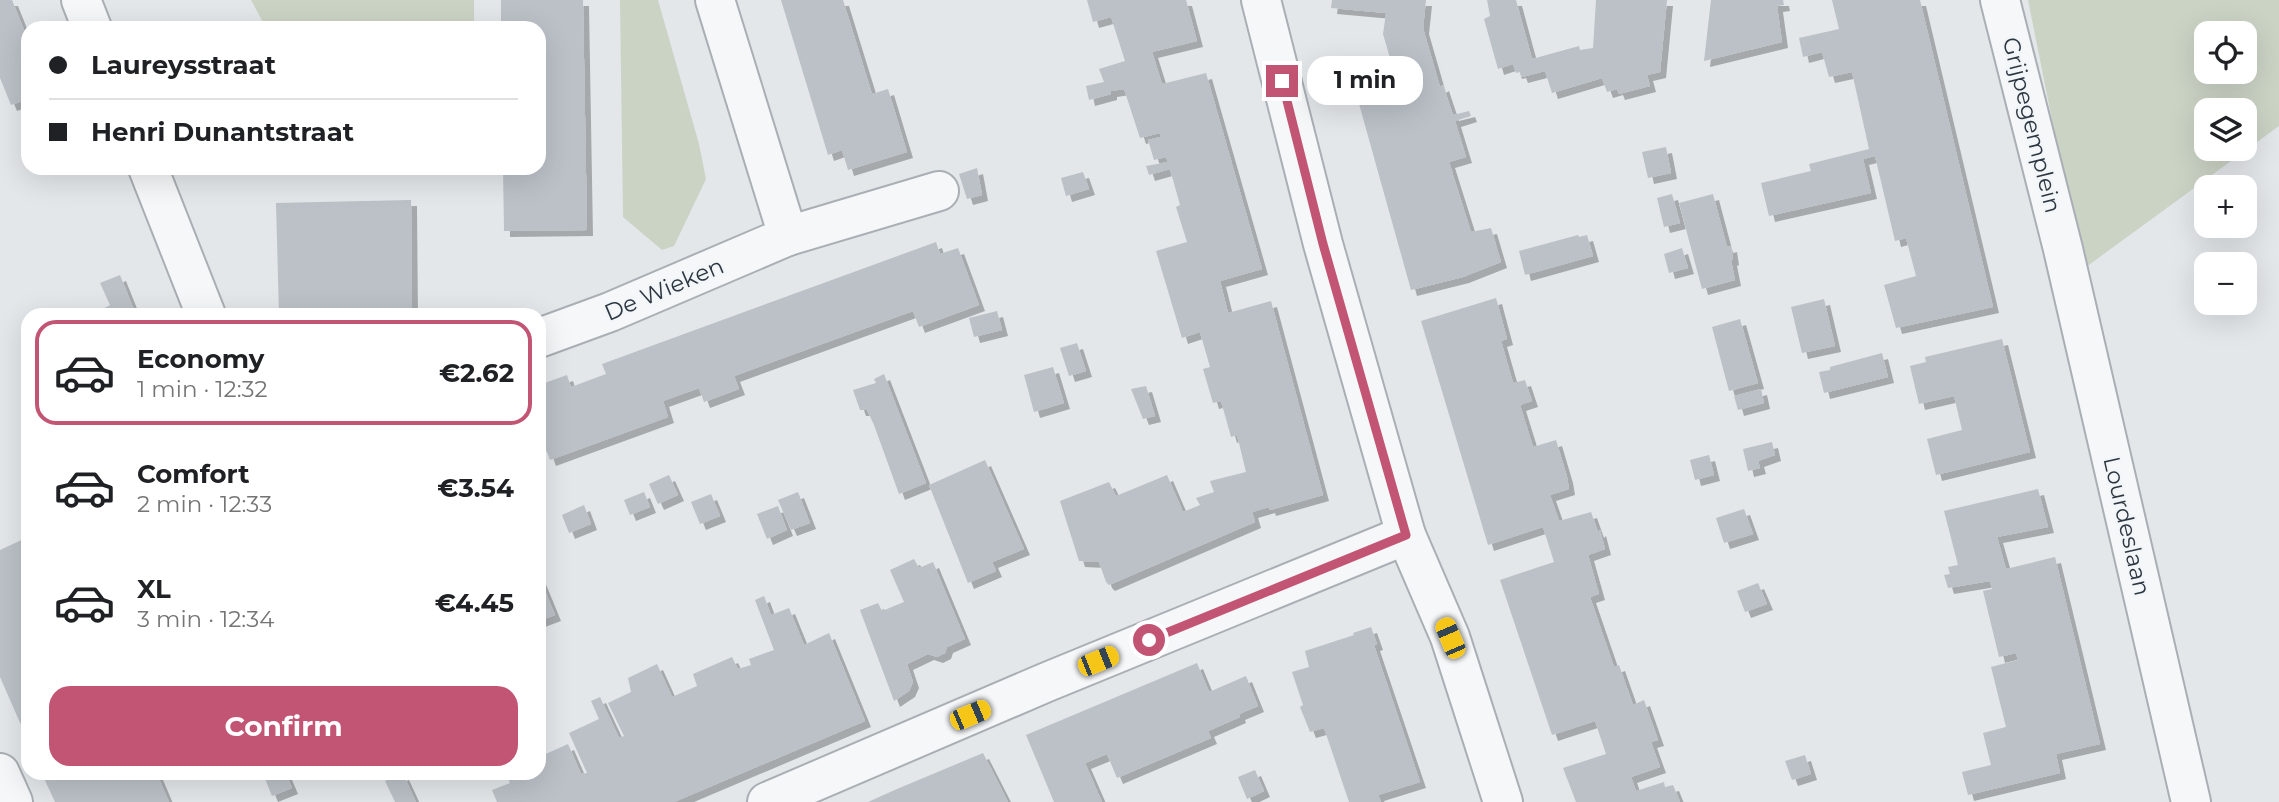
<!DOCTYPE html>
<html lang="en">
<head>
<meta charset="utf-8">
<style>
  :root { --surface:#fff; --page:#f6f6f6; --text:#202124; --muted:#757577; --line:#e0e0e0; --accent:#c35574 }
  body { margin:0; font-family:Montserrat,sans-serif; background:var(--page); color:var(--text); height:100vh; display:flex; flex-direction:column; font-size:26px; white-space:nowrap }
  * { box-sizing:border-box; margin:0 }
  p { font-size:23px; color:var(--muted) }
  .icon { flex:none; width:38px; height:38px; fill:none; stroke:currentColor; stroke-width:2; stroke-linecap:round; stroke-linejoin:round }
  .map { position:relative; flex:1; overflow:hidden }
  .drawer { position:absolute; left:21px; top:308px; width:525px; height:472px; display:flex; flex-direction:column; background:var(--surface); border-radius:21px; box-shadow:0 7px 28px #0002 }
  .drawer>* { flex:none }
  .hud { position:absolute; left:21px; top:21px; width:525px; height:154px; border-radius:21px; box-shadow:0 7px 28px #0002; display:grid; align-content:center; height:154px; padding:0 28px; background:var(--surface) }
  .buttons { position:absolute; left:2194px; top:21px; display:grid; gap:14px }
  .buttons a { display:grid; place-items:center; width:63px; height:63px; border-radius:14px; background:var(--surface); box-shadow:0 7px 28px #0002; font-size:35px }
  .end { position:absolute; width:32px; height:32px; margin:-16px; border:9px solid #c35574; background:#fff; box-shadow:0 0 0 4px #fff }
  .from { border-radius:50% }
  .bubble { position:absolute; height:49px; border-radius:21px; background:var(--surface); box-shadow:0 7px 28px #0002; font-size:23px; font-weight:700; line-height:49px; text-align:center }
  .car { position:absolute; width:21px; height:42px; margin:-21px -10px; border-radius:9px; box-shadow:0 0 5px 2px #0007; background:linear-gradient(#f5c518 24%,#345 0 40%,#f5c518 0 76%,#345 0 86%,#f5c518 0) }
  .hud b { display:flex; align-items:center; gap:24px; height:66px; font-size:26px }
  .hud b+b { border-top:2px solid var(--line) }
  .hud i { width:18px; height:18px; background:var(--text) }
  ul { padding:12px 0 0; list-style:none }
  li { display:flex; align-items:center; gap:21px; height:105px; margin:0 14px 10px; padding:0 14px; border:4px solid transparent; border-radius:21px }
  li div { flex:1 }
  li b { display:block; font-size:26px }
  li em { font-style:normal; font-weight:700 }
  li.active { border-color:var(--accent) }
  li>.icon { width:63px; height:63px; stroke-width:1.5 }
  .button { display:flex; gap:14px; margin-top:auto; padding:14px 28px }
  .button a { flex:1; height:80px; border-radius:21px; background:var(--accent); color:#fff; font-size:28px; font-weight:700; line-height:80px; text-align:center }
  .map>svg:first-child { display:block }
  .green { fill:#cbd3c5; fill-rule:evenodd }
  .building { fill:#bbc1c7; filter:url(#shadow) }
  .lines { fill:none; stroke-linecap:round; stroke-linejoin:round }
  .minor-casing { stroke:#a9afb4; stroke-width:42 }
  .minor { stroke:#f6f7f9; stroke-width:38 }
  .route { stroke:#c35574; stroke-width:9 }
  .labels { text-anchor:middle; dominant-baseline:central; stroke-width:5; stroke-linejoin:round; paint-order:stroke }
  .street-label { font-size:23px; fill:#2d3741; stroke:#f3f6f8 }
</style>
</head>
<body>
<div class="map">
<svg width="2279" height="802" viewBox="0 0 2279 802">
  <defs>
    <filter id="shadow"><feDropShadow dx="6" dy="6" stdDeviation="0" flood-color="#0004"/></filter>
  </defs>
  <rect width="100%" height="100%" fill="#e3e7ea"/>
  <g class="green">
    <path d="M 251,0 L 474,0 L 474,28 L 266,28 Z"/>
    <path d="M 620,0 L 658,0 L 699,144 L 706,179 L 674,246 L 662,250 L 623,217 Z"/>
    <path d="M 2028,0 L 2279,0 L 2279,126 L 2082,270 ZM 2207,33 L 2245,33 L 2245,72 L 2207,72 ZM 2207,110 L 2245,110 L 2245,149 L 2207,149 Z"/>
  </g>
  <g class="building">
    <path d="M 0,0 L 12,0 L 28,40 L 28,99 L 11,105 L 0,78 Z"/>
    <path d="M 501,0 L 583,0 L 587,230 L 504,231 L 503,168 L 539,168 L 539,28 L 501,28 Z"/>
    <path d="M 781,0 L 843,0 L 872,94 L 888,89 L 907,152 L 848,170 L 842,150 L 828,155 Z"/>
    <path d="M 1087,0 L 1186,0 L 1197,41 L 1152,52 L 1162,84 L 1206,73 L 1262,269 L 1220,281 L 1228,313 L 1271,301 L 1323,495 L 1270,510 L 1269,507 L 1252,512 L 1255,522 L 1109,585 L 1106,582 L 1099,562 L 1079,561 L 1060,501 L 1109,482 L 1116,496 L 1167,475 L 1183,512 L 1200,505 L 1196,498 L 1214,492 L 1210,481 L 1246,472 L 1237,435 L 1231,437 L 1221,401 L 1213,403 L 1203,369 L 1210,367 L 1200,332 L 1182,338 L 1156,251 L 1187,242 L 1176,207 L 1180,205 L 1170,169 L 1149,175 L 1146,166 L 1168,162 L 1166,157 L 1154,160 L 1148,140 L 1160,137 L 1160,133 L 1140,138 L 1124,89 L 1111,91 L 1111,94 L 1089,100 L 1086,86 L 1104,82 L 1099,69 L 1125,61 L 1111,17 L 1093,22 Z"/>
    <path d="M 1332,0 L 1426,0 L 1423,28 L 1440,87 L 1443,85 L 1453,115 L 1469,111 L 1471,116 L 1455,121 L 1466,157 L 1449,162 L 1471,232 L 1491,228 L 1501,262 L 1463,277 L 1411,290 L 1349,68 L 1390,58 L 1383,34 L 1386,13 L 1331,8 Z"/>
    <path d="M 1487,0 L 1516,0 L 1532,59 L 1579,46 L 1580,50 L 1593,48 L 1596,0 L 1667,0 L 1660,72 L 1647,75 L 1650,86 L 1619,94 L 1617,89 L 1607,92 L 1602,78 L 1552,93 L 1545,71 L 1522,77 L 1520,72 L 1516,73 L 1513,64 L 1498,69 L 1484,19 L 1490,16 Z"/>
    <path d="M 1711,0 L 1783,0 L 1784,5 L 1777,6 L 1782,42 L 1704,61 Z"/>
    <path d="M 1832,0 L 1920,0 L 1993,307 L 1896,328 L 1884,285 L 1916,276 L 1906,238 L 1895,241 L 1875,156 L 1863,159 L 1871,193 L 1769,216 L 1761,183 L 1811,171 L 1809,164 L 1869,149 L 1852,72 L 1829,77 L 1822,52 L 1803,57 L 1799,38 L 1839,29 Z"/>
    <path d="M 1666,147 L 1671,173 L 1648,178 L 1642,152 Z"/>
    <path d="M 977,168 L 982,195 L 967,199 L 959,174 Z"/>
    <path d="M 1083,172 L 1089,189 L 1066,196 L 1061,178 Z"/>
    <path d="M 1672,194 L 1680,223 L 1664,227 L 1657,198 Z"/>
    <path d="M 1713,194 L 1727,247 L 1731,246 L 1733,259 L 1731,260 L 1735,280 L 1702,289 L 1679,203 Z"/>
    <path d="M 411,200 L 412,315 L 279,315 L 276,203 Z"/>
    <path d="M 1578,235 L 1579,237 L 1587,235 L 1593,256 L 1525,275 L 1519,251 Z"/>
    <path d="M 936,242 L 940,254 L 958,248 L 979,305 L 919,327 L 913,311 L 734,376 L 739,389 L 704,402 L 699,388 L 663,401 L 668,417 L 550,460 L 544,444 L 539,446 L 539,385 L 567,375 L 571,387 L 606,374 L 602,364 Z"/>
    <path d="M 1682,248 L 1688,268 L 1669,273 L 1664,254 Z"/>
    <path d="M 120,275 L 136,315 L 103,315 L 101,310 L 110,305 L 100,283 Z"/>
    <path d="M 1496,298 L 1507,339 L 1501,341 L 1513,383 L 1525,380 L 1532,401 L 1520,405 L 1533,447 L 1556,440 L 1567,477 L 1569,489 L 1550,495 L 1559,521 L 1591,512 L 1598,532 L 1600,530 L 1605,549 L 1588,555 L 1599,594 L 1590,597 L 1614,667 L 1619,665 L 1633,705 L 1644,700 L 1658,740 L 1651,742 L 1660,767 L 1631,777 L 1636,791 L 1664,782 L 1665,787 L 1673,785 L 1680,802 L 1576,802 L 1563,768 L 1606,754 L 1595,721 L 1552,735 L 1500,580 L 1554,562 L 1543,527 L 1488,545 L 1421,321 Z"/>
    <path d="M 1824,299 L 1835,346 L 1802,353 L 1791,307 Z"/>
    <path d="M 997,311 L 1002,330 L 974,337 L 969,318 Z"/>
    <path d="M 1740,319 L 1758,383 L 1729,391 L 1712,327 Z"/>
    <path d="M 2002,339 L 2030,452 L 1936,475 L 1927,439 L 1962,430 L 1954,396 L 1919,404 L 1910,366 L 1926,362 L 1925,357 Z"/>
    <path d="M 1077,343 L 1086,371 L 1069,376 L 1060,348 Z"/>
    <path d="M 1882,353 L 1888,377 L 1824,393 L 1819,372 L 1830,370 L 1830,367 Z"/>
    <path d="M 1053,367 L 1064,403 L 1034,412 L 1024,375 Z"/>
    <path d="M 884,374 L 926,483 L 899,494 L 874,425 L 867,410 L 860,410 L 853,390 L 876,383 L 874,379 Z"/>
    <path d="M 1146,386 L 1155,416 L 1143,419 L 1131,389 Z"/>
    <path d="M 1761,389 L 1764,403 L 1738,410 L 1734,396 Z"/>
    <path d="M 1772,442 L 1775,455 L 1758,461 L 1760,468 L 1748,471 L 1743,449 Z"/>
    <path d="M 1709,455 L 1714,475 L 1695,480 L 1690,460 Z"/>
    <path d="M 985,460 L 1024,549 L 992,562 L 996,571 L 968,583 L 929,485 Z"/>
    <path d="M 669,475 L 678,495 L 658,504 L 649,484 Z"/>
    <path d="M 2038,489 L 2048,527 L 1997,537 L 2006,569 L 2055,557 L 2100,744 L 2056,754 L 2060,773 L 1968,795 L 1962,772 L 1991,765 L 1983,733 L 2006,727 L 1991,667 L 2018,660 L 2016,653 L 1999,657 L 1983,591 L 1992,589 L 1990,581 L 1948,588 L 1944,575 L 1950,574 L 1948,567 L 1958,565 L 1944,511 Z"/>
    <path d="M 644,492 L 650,507 L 630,515 L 624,500 Z"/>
    <path d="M 798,492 L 810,523 L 791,530 L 778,500 Z"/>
    <path d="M 711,494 L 720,516 L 700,524 L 691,502 Z"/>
    <path d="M 584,505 L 591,524 L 569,533 L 562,515 Z"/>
    <path d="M 778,506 L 787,530 L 767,539 L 757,514 Z"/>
    <path d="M 1744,509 L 1753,534 L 1724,543 L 1716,518 Z"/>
    <path d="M 28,537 L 28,741 L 0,677 L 0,550 Z"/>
    <path d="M 914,559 L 919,568 L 933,562 L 965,639 L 947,647 L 945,653 L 937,657 L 928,654 L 907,664 L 913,682 L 909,691 L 894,701 L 860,610 L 878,603 L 882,611 L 904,602 L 890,570 Z"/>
    <path d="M 539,576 L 555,615 L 539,621 Z"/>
    <path d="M 1758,583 L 1767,604 L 1745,612 L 1737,591 Z"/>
    <path d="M 764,596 L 771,615 L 789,608 L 804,645 L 829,633 L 865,721 L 674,802 L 497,802 L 492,790 L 510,783 L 506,774 L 539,774 L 539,757 L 568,744 L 581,774 L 587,773 L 569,733 L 599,719 L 591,701 L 600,697 L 619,738 L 624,736 L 608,703 L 631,692 L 628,678 L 657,664 L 672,697 L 697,686 L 693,674 L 732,657 L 738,669 L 751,665 L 749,659 L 774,650 L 755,600 Z"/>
    <path d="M 1371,627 L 1377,644 L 1374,645 L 1420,782 L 1378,795 L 1381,802 L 1349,802 L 1324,728 L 1310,732 L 1300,707 L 1303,705 L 1292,672 L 1309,667 L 1305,651 L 1354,635 L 1353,633 Z"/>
    <path d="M 1197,663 L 1209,692 L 1246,676 L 1258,706 L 1239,714 L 1240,717 L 1208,731 L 1211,738 L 1117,778 L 1107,754 L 1085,763 L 1102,802 L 1054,802 L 1026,735 Z"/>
    <path d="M 983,753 L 1008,802 L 868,802 L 897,789 Z"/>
    <path d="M 1805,755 L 1811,774 L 1792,780 L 1785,761 Z"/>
    <path d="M 1255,770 L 1264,791 L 1247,799 L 1238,777 Z"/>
    <path d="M 42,774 L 157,774 L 169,802 L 55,802 Z"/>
    <path d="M 263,774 L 286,774 L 292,788 L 272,796 Z"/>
    <path d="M 403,774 L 416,802 L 395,802 L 385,781 Z"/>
  </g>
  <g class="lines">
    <defs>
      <g id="minor">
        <path d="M 81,0 L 92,28"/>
        <path d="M 1261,0 L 1323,244 L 1406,535 L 1450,637 L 1503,802"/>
        <path d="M 2000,0 L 2063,249 L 2191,802"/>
        <path d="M 148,168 L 206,315"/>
        <path d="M 788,236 L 939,191"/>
        <path d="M 539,338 L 610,312 L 788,236 L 715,0"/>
        <path d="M 0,773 L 13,802"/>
        <path d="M 767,802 L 1047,682 L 1406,535"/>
      </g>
    </defs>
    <use href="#minor" class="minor-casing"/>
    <use href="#minor" class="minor"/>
  </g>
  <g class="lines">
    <path class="route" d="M 1149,640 L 1406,535 L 1323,244 L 1282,81"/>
  </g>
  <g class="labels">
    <g class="street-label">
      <text transform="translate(2032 125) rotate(76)">Grijpegemplein</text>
      <text transform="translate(664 289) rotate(-23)">De Wieken</text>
      <text transform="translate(2127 526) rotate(77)">Lourdeslaan</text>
    </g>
  </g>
</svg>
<div class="buttons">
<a><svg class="icon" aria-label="locate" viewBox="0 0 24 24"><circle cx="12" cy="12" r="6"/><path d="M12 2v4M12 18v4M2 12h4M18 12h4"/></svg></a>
<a><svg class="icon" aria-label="layers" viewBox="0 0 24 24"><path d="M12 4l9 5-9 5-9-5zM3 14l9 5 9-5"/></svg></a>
<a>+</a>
<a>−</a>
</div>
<i class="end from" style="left:1149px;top:640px"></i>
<i class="end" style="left:1282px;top:81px"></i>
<div class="bubble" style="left:1307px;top:56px;width:116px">1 min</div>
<i class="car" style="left:1450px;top:638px;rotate:337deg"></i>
<i class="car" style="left:1098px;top:661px;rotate:68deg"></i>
<i class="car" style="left:970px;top:715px;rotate:67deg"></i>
<div class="hud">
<b><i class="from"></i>Laureysstraat</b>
<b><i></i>Henri Dunantstraat</b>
</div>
<section class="drawer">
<ul>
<li class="active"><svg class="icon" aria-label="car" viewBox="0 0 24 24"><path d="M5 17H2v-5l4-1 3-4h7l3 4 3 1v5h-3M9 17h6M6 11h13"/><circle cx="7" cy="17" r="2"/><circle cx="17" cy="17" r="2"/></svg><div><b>Economy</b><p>1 min · 12:32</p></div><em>€2.62</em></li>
<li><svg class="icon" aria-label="car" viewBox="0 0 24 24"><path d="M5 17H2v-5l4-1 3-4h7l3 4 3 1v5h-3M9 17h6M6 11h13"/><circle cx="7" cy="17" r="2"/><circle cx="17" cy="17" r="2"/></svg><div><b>Comfort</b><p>2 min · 12:33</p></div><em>€3.54</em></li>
<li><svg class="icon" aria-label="car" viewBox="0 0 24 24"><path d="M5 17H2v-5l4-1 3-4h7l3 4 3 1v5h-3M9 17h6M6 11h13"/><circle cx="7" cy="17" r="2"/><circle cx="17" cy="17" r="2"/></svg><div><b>XL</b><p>3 min · 12:34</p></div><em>€4.45</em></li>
</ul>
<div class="button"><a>Confirm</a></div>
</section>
</div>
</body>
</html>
